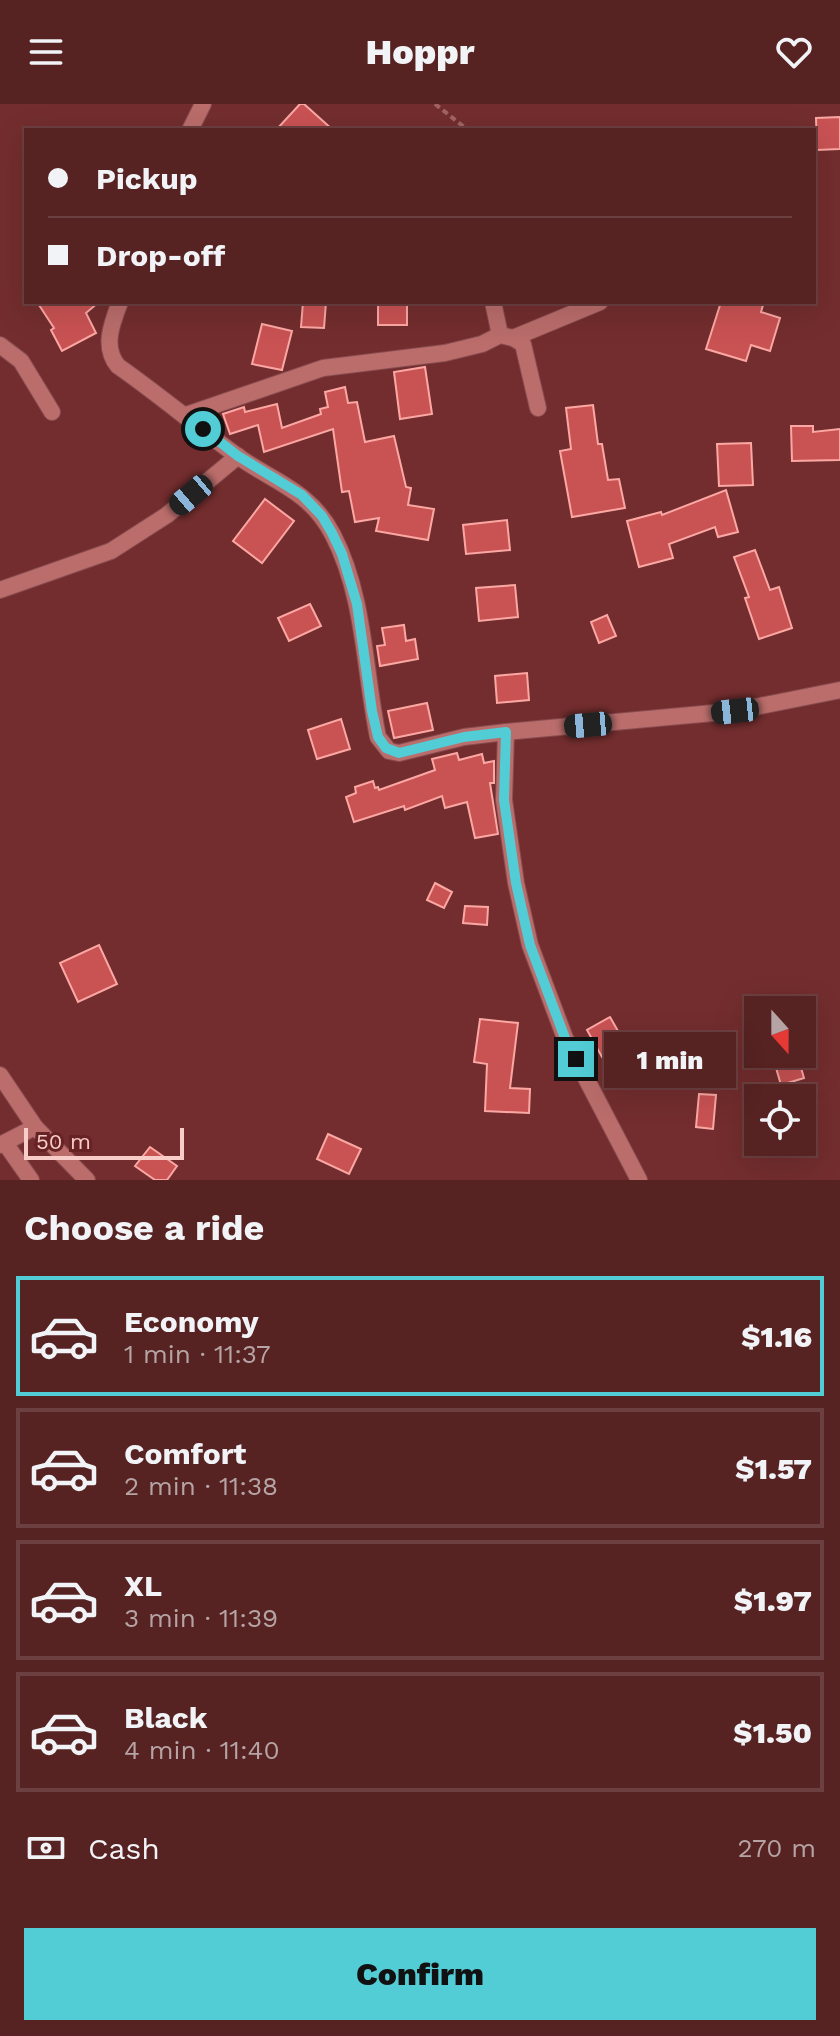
<!DOCTYPE html>
<html lang="en">
<head>
<meta charset="utf-8">
<style>
  :root { --surface:#562222; --page:#5c2a2a; --text:#f1f3f6; --muted:#b6a4a5; --line:#6c3f40; --accent:#52ccd5 }
  body { margin:0; font-family:"Work Sans",sans-serif; background:var(--page); color:var(--text); height:100vh; display:flex; flex-direction:column; font-size:30px; white-space:nowrap }
  * { box-sizing:border-box; margin:0 }
  p { font-size:26px; color:var(--muted) }
  .icon { flex:none; width:44px; height:44px; fill:none; stroke:currentColor; stroke-width:2; stroke-linecap:round; stroke-linejoin:round }
  .map { position:relative; height:1076px; overflow:hidden }
  .sheet { display:flex; flex-direction:column; background:var(--surface); flex:1 }
  .sheet>* { flex:none }
  .banner { position:absolute; left:24px; top:24px; width:792px; height:176px; border-radius:0px; box-shadow:0 8px 32px #0002,0 0 0 2px var(--line); display:grid; align-content:center; height:176px; padding:0 24px; background:var(--surface) }
  .needle { width:52px; rotate:159deg }
  .controls { position:absolute; left:744px; top:892px; display:grid; gap:16px }
  .controls a { display:grid; place-items:center; width:72px; height:72px; border-radius:0px; background:var(--surface); box-shadow:0 8px 32px #0002,0 0 0 2px var(--line); font-size:40px }
  .scale { position:absolute; left:24px; bottom:20px; width:160px; box-sizing:border-box; padding-left:8px; border:4px solid #f7ccc9; border-top:0; font-size:22px; line-height:28px; white-space:nowrap; color:#f7ccc9; -webkit-text-stroke:6px #672224; paint-order:stroke }
  .end { position:absolute; width:36px; height:36px; margin:-18px; border:10px solid #52ccd5; background:#111; box-shadow:0 0 0 4px #111 }
  .from { border-radius:50% }
  .bubble { position:absolute; height:56px; border-radius:0px; background:var(--surface); box-shadow:0 8px 32px #0002,0 0 0 2px var(--line); font-size:26px; font-weight:800; line-height:56px; text-align:center }
  .car { position:absolute; width:24px; height:48px; margin:-24px -12px; border-radius:10px; box-shadow:0 0 6px 2px #0007; background:linear-gradient(#222 24%,#8ab4d8 0 40%,#222 0 76%,#8ab4d8 0 86%,#222 0) }
  .banner b { display:flex; align-items:center; gap:28px; height:76px; font-size:30px }
  .banner b+b { border-top:2px solid var(--line) }
  .banner i { width:20px; height:20px; background:var(--text) }
  ul { padding:0; list-style:none }
  li { display:flex; align-items:center; gap:24px; height:120px; margin:0 16px 12px; padding:0 8px; border:4px solid var(--line); border-radius:0px }
  li div { flex:1 }
  li b { display:block; font-size:30px }
  li em { font-style:normal; font-weight:800 }
  li.selected { border-color:var(--accent) }
  li>.icon { width:72px; height:72px; stroke-width:1.5 }
  h2 { padding:0 24px; font-size:36px; line-height:96px }
  .pay { display:flex; align-items:center; gap:20px; height:88px; padding:0 24px; font-size:30px }
  .pay p { margin-inline-start:auto }
  .button { display:flex; gap:16px; margin-top:auto; padding:16px 24px }
  .button a { flex:1; height:92px; border-radius:0px; background:var(--accent); color:#111; font-size:32px; font-weight:800; line-height:92px; text-align:center }
  header { display:flex; justify-content:space-between; align-items:center; height:104px; padding:0 24px; background:var(--surface); font-size:36px; font-weight:800 }
  .map>svg:first-child { display:block }
  .building { fill:#c95253; stroke:#fba8a4; stroke-width:2 }
  .lines { fill:none; stroke-linecap:round; stroke-linejoin:round }
  .minor-casing { stroke:#884c4f; stroke-width:18 }
  .path { stroke:#a06362; stroke-width:4; stroke-dasharray:6 4; stroke-linecap:butt }
  .minor { stroke:#ba6d6b; stroke-width:16 }
  .route { stroke:#52ccd5; stroke-width:10 }
</style>
</head>
<body>
<header><svg class="icon" aria-label="menu" viewBox="0 0 24 24"><path d="M4 6h16M4 12h16M4 18h16"/></svg>Hoppr<svg class="icon" aria-label="heart" viewBox="0 0 24 24"><path d="M12 20l-8-8c-3-5 5-10 8-4 3-6 11-1 8 4z"/></svg></header>
<div class="map">
<svg width="840" height="1076" viewBox="0 0 840 1076">
  <rect width="100%" height="100%" fill="#732d2e"/>
  <g class="building">
    <path d="M 300,0 L 304,0 L 333,26 L 276,26 Z"/>
    <path d="M 840,13 L 840,45 L 817,46 L 816,14 Z"/>
    <path d="M 37,198 L 99,198 L 86,209 L 96,229 L 62,247 L 51,226 L 54,224 Z"/>
    <path d="M 303,198 L 326,198 L 324,224 L 301,223 Z"/>
    <rect x="378" y="198" width="29" height="23"/>
    <path d="M 721,198 L 753,198 L 763,201 L 761,208 L 780,214 L 770,247 L 751,241 L 746,257 L 706,245 Z"/>
    <path d="M 262,220 L 292,227 L 282,266 L 252,260 Z"/>
    <path d="M 425,263 L 432,310 L 400,315 L 394,268 Z"/>
    <path d="M 345,283 L 348,299 L 357,298 L 365,338 L 394,332 L 406,383 L 411,384 L 408,401 L 434,405 L 428,436 L 376,427 L 379,414 L 355,418 L 349,387 L 342,388 L 333,325 L 264,348 L 258,321 L 230,330 L 223,310 L 244,303 L 245,308 L 277,300 L 282,324 L 321,310 L 320,305 L 328,303 L 325,288 Z"/>
    <path d="M 593,301 L 598,340 L 602,340 L 608,376 L 619,375 L 625,404 L 572,413 L 560,347 L 571,345 L 566,304 Z"/>
    <path d="M 791,322 L 813,322 L 813,328 L 840,325 L 840,356 L 792,357 Z"/>
    <path d="M 751,339 L 753,381 L 719,382 L 717,340 Z"/>
    <path d="M 726,386 L 738,428 L 718,433 L 715,423 L 669,440 L 673,454 L 639,463 L 627,417 L 661,408 L 662,411 Z"/>
    <path d="M 265,395 L 294,417 L 262,459 L 233,437 Z"/>
    <path d="M 507,416 L 510,446 L 466,450 L 463,421 Z"/>
    <path d="M 755,446 L 770,486 L 779,483 L 792,524 L 759,535 L 745,494 L 749,493 L 734,453 Z"/>
    <path d="M 515,481 L 518,513 L 479,517 L 476,484 Z"/>
    <path d="M 310,500 L 321,522 L 289,537 L 278,514 Z"/>
    <path d="M 607,511 L 616,532 L 599,539 L 591,518 Z"/>
    <path d="M 404,521 L 406,537 L 415,535 L 418,555 L 380,562 L 377,542 L 385,541 L 382,524 Z"/>
    <path d="M 527,569 L 529,596 L 497,599 L 495,572 Z"/>
    <path d="M 427,599 L 433,626 L 394,634 L 388,607 Z"/>
    <path d="M 341,615 L 350,645 L 317,655 L 308,626 Z"/>
    <path d="M 457,649 L 459,656 L 482,650 L 484,659 L 494,657 L 494,679 L 490,679 L 498,730 L 475,734 L 467,698 L 445,704 L 442,692 L 405,706 L 404,702 L 354,718 L 346,693 L 356,689 L 355,683 L 373,677 L 375,684 L 378,683 L 379,686 L 435,666 L 432,655 Z"/>
    <path d="M 435,779 L 452,788 L 444,804 L 427,796 Z"/>
    <path d="M 465,802 L 488,803 L 487,821 L 463,819 Z"/>
    <path d="M 99,841 L 117,880 L 78,898 L 60,859 Z"/>
    <path d="M 610,913 L 626,941 L 602,953 L 587,926 Z"/>
    <path d="M 480,915 L 518,919 L 510,984 L 530,985 L 529,1009 L 485,1007 L 487,960 L 474,958 Z"/>
    <path d="M 772,950 L 797,950 L 804,974 L 781,981 Z"/>
    <path d="M 699,990 L 716,991 L 713,1025 L 696,1023 Z"/>
    <path d="M 328,1030 L 361,1045 L 349,1070 L 317,1055 Z"/>
    <path d="M 150,1043 L 177,1062 L 167,1076 L 155,1076 L 135,1062 Z"/>
  </g>
  <g class="lines">
    <defs>
      <g id="minor">
        <path d="M 190,26 L 203,0"/>
        <path d="M 120,198 C 112,219 102,243 118,262 C 158,290 196,322 236,351 C 273,378 310,386 333,431 C 365,493 364,566 378,633 L 389,647 L 399,649 L 464,633 L 506,628 L 504,696 L 516,779 L 530,841 L 565,934 L 639,1076"/>
        <path d="M 493,198 L 500,231"/>
        <path d="M 513,234 L 600,198"/>
        <path d="M 0,241 L 21,257 L 52,308"/>
        <path d="M 186,311 L 323,264 L 445,249 L 482,240 L 500,231 L 513,234 L 523,240 L 538,304"/>
        <path d="M 0,486 L 111,447 L 167,411 L 238,352"/>
        <path d="M 506,628 L 735,607 L 840,586"/>
        <path d="M 0,971 L 35,1023 L 87,1076"/>
        <path d="M 5,1039 L 31,1076"/>
        <path d="M 0,1041 L 35,1023"/>
      </g>
    </defs>
    <use href="#minor" class="minor-casing"/>
    <path class="path" d="M 435,0 L 468,26"/>
    <use href="#minor" class="minor"/>
  </g>
  <g class="lines">
    <path class="route" d="M 203,325 L 238,352 L 302,391 L 322,412 L 332,429 L 342,450 L 357,500 L 372,607 L 378,633 L 386,644 L 399,649 L 464,633 L 506,628 L 504,696 L 516,779 L 530,841 L 565,934 L 576,955"/>
  </g>
</svg>
<div class="controls">
<a><svg class="needle" viewBox="-14 -14 28 28"><path d="M0-13l5 13h-10z" fill="#e53935"/><path d="M0 13l5-13h-10z" fill="#b6a4a5"/></svg></a>
<a><svg class="icon" aria-label="locate" viewBox="0 0 24 24"><circle cx="12" cy="12" r="6"/><path d="M12 2v4M12 18v4M2 12h4M18 12h4"/></svg></a>
</div>
<div class="scale">50 m</div>
<i class="end from" style="left:203px;top:325px"></i>
<i class="end" style="left:576px;top:955px"></i>
<div class="bubble" style="left:604px;top:928px;width:132px">1 min</div>
<i class="car" style="left:191px;top:391px;rotate:230deg"></i>
<i class="car" style="left:735px;top:607px;rotate:264deg"></i>
<i class="car" style="left:588px;top:621px;rotate:265deg"></i>
<div class="banner">
<b><i class="from"></i>Pickup</b>
<b><i></i>Drop-off</b>
</div>
</div>
<section class="sheet">
<h2>Choose a ride</h2>
<ul>
<li class="selected"><svg class="icon" aria-label="car" viewBox="0 0 24 24"><path d="M5 17H2v-5l4-1 3-4h7l3 4 3 1v5h-3M9 17h6M6 11h13"/><circle cx="7" cy="17" r="2"/><circle cx="17" cy="17" r="2"/></svg><div><b>Economy</b><p>1 min · 11:37</p></div><em>$1.16</em></li>
<li><svg class="icon" aria-label="car" viewBox="0 0 24 24"><path d="M5 17H2v-5l4-1 3-4h7l3 4 3 1v5h-3M9 17h6M6 11h13"/><circle cx="7" cy="17" r="2"/><circle cx="17" cy="17" r="2"/></svg><div><b>Comfort</b><p>2 min · 11:38</p></div><em>$1.57</em></li>
<li><svg class="icon" aria-label="car" viewBox="0 0 24 24"><path d="M5 17H2v-5l4-1 3-4h7l3 4 3 1v5h-3M9 17h6M6 11h13"/><circle cx="7" cy="17" r="2"/><circle cx="17" cy="17" r="2"/></svg><div><b>XL</b><p>3 min · 11:39</p></div><em>$1.97</em></li>
<li><svg class="icon" aria-label="car" viewBox="0 0 24 24"><path d="M5 17H2v-5l4-1 3-4h7l3 4 3 1v5h-3M9 17h6M6 11h13"/><circle cx="7" cy="17" r="2"/><circle cx="17" cy="17" r="2"/></svg><div><b>Black</b><p>4 min · 11:40</p></div><em>$1.50</em></li>
</ul>
<div class="pay"><svg class="icon" aria-label="cash" viewBox="0 0 24 24"><path d="M3 7h18v10H3z"/><circle cx="12" cy="12" r="2"/></svg>Cash<p>270 m</p></div>
<div class="button"><a>Confirm</a></div>
</section>
</body>
</html>
